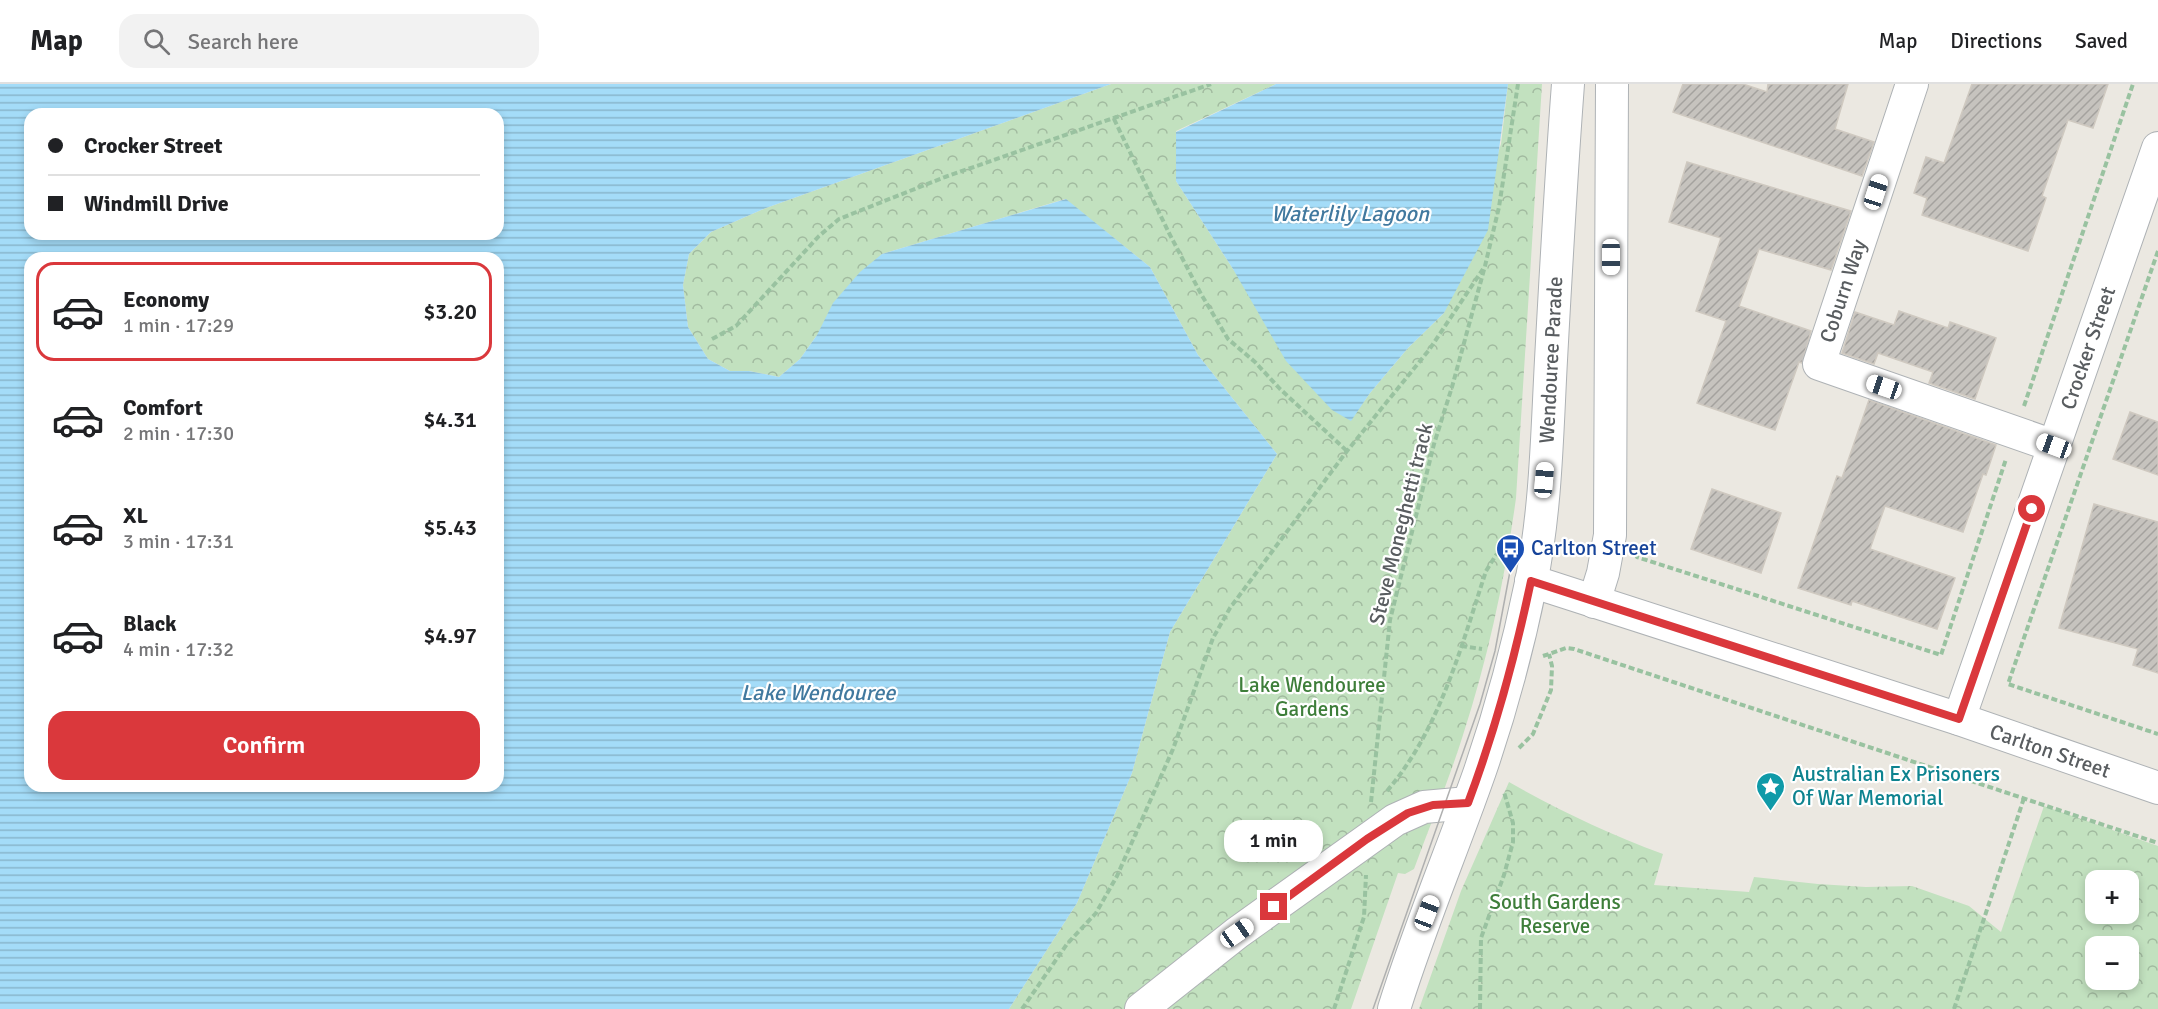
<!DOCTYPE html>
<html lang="en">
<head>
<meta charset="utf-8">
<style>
  :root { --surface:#fff; --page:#f2f2f2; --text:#202124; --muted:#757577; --line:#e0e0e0; --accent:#da383c }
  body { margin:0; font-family:Signika,sans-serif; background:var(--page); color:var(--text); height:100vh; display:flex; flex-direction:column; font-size:22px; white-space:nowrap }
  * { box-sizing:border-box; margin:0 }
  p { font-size:20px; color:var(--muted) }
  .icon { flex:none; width:33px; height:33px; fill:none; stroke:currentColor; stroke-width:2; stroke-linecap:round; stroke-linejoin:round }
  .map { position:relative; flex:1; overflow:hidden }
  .details { position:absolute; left:24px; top:168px; width:480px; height:540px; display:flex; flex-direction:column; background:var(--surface); border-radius:18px; box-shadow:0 3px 9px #0003 }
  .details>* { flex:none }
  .hud { position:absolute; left:24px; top:24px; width:480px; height:132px; border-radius:18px; box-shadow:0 3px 9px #0003; display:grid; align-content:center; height:132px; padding:0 24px; background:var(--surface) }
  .fabs { position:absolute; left:2085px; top:786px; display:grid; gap:12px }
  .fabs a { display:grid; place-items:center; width:54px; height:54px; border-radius:12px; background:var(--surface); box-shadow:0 3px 9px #0003; font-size:30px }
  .end { position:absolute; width:27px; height:27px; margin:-14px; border:8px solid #da383c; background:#fff; box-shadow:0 0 0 3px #fff }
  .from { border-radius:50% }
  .bubble { position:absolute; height:42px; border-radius:18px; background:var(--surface); box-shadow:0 3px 9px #0003; font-size:20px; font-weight:600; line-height:42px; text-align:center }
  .car { position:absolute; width:18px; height:36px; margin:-18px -9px; border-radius:8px; box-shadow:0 0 4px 2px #0007; background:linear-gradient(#fff 24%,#345 0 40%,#fff 0 76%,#345 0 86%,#fff 0) }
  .hud b { display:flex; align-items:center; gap:21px; height:57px; font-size:22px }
  .hud b+b { border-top:2px solid var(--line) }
  .hud i { width:15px; height:15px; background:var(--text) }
  ul { padding:10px 0 0; list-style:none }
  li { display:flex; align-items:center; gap:18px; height:99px; margin:0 12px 9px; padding:0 12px; border:3px solid transparent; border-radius:18px }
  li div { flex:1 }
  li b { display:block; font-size:22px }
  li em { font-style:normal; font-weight:600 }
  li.selected { border-color:var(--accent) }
  li>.icon { width:54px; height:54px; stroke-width:1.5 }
  .button { display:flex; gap:12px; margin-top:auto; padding:12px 24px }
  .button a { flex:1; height:69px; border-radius:18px; background:var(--accent); color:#fff; font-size:24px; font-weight:600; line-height:69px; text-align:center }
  header { display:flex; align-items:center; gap:36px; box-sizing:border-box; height:84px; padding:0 30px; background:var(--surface); border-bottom:2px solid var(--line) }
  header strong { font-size:28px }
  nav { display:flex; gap:33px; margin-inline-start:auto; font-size:21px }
  .search { width:420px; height:54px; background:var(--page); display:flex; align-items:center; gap:15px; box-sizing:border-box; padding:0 21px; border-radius:18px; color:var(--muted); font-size:22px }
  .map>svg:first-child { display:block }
  .park { fill:url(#park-crowns); fill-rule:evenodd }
  .water { fill:url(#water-rules); fill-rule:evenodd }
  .building { fill:url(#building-hatch); stroke:#cfc9c0; stroke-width:1.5 }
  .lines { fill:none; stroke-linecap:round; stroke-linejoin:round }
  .minor-casing { stroke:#aeb2b5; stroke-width:34 }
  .path { stroke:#99c2a0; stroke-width:4; stroke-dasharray:6 3; stroke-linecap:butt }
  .minor { stroke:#fff; stroke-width:32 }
  .tram { stroke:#afb0b0; stroke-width:1.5 }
  .route { stroke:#da383c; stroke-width:8 }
  .labels { text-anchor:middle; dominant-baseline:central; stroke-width:4.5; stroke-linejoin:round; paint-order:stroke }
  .street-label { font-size:21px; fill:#595d60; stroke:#fff }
  .transit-label { font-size:21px; fill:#164399; stroke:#fff; text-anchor:start }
  .park-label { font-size:21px; fill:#3e7e3a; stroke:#fff }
  .culture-label { font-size:21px; fill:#0d838f; stroke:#fff; text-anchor:start }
  .water-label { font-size:22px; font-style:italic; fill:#41799f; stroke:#fff }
</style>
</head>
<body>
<header>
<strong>Map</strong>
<div class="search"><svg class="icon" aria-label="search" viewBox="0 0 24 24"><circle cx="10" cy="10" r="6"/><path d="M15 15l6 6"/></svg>Search here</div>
<nav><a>Map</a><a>Directions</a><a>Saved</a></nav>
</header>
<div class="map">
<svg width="2158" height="925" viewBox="0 0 2158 925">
  <defs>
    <pattern id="park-crowns" width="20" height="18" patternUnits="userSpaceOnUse" patternTransform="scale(1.5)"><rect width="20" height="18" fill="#c2e1bf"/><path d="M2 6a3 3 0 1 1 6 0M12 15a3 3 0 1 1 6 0" fill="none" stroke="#a1ba9f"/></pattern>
    <pattern id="water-rules" width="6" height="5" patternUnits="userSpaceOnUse" patternTransform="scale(1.5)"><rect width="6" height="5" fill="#a4dcf8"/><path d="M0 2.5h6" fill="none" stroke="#89b6cc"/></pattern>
    <pattern id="building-hatch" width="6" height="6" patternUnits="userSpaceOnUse" patternTransform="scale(1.5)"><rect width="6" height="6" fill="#c6c3be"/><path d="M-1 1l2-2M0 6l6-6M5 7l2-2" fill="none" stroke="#a4a29e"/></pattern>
  </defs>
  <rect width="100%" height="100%" fill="#ebe8e1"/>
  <g class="park">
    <path d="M 1111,0 L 1276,0 L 1176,47 L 1176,97 L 1233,185 L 1351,336 L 1370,309 L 1408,264 L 1444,229 L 1501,60 L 1508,0 L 1542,0 L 1516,414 C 1505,495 1488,574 1463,651 C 1449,696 1430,741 1414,785 L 1405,790 L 1398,789 L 1351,925 L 1009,925 L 1077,819 L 1132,689 L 1170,548 L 1277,370 L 1198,271 L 1150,183 L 1065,115 L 882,170 L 817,251 L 800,275 L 779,293 L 749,287 L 730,287 L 708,275 L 688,243 L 683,201 L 689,170 L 711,148 L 766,124 Z"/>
    <path d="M 1509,698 C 1558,726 1609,750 1663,770 L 1654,801 L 1749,808 L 1754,793 L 1818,800 L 1866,803 L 1912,802 L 1969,822 L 2001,848 L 2044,722 L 2158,762 L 2158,925 L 1419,925 L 1461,807 ZM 2096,796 L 2128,796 L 2128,830 L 2096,830 ZM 2096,862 L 2128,862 L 2128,896 L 2096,896 Z"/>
  </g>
  <g class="water">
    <path d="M 0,0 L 1111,0 L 766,124 L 711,148 L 689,170 L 683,201 L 688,243 L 708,275 L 730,287 L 749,287 L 779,293 L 800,275 L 817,251 L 833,219 L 860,188 L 882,170 L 1066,115 L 1150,183 L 1198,271 L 1277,370 L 1170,548 L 1132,689 L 1077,819 L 1009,925 L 0,925 ZM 30,30 L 498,30 L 498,150 L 30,150 ZM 30,174 L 498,174 L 498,702 L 30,702 Z"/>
    <path d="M 1276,0 L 1508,0 L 1488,146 L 1444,229 L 1408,264 L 1370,309 L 1351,337 L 1332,326 L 1286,277 L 1233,185 L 1176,97 L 1176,48 Z"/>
  </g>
  <g class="building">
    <path d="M 1683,0 L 1743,0 L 1767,8 L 1768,0 L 1848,0 L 1835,45 L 1874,58 L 1862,92 L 1673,28 Z"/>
    <path d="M 1972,0 L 2108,0 L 2093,44 L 2068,36 L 2042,112 L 2046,114 L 2028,167 L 1922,131 L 1927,114 L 1914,109 L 1926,73 L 1944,79 Z"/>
    <path d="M 1687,78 L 1851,127 L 1831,186 L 1759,165 L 1739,222 L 1811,247 L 1802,279 L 1799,278 L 1775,346 L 1697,319 L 1726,237 L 1696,227 L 1721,154 L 1669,138 Z"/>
    <path d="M 1899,227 L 1948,244 L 1950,238 L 1996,254 L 1975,315 L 1929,299 L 1933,288 L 1878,269 L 1874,280 L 1842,269 L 1855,228 L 1894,241 Z"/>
    <path d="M 1869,316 L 1996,361 L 1986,391 L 1983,390 L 1963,448 L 1885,422 L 1870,465 L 1955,494 L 1937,545 L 1852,517 L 1851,521 L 1798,504 L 1837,392 L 1842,394 Z"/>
    <path d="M 2130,328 L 2158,338 L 2158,391 L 2113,375 Z"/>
    <path d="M 1712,405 L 1781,429 L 1761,489 L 1691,465 Z"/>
    <path d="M 2094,420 L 2158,438 L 2158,589 L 2133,581 L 2138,565 L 2059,544 Z"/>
  </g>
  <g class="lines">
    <defs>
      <g id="minor">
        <path d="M 1912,0 L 1819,280 L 2054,362"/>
        <path d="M 1531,497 L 1959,635 L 2158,704"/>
        <path d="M 1594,518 L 1603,489 L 1610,451 L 1612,0"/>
        <path d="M 1959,635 L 2158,64"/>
        <path d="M 1141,925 L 1237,849 L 1395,736 L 1424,723 L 1468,719"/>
        <path d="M 1394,925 C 1419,844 1452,767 1480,687 C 1501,626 1518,563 1531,499 C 1546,426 1547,350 1551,276 C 1556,184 1561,92 1568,0"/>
      </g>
    </defs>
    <use href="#minor" class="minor-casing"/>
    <g class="path">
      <path d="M 1114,35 L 1169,149 L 1201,210 L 1228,255 L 1255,278 L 1280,305 L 1347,367"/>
      <path d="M 2158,167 L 2008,600 L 2158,650"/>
      <path d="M 712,255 L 736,242 L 819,152 L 839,135 L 945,93 L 1211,0"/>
      <path d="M 2024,322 L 2133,0"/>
      <path d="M 1637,469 L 1637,473 L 1941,571 L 2006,375"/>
      <path d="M 1461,562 L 1482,565"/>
      <path d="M 1543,572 L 1566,564 L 1574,565 L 2158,759"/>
      <path d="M 1519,664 L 1533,650 L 1551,606 L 1552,582 L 1549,570"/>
      <path d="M 1387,707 C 1440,645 1461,563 1486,487 L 1496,471 L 1506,467"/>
      <path d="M 1371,718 L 1390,536 L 1434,360 L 1452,303 L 1485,182 L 1499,123 L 1518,0"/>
      <path d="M 1022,925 L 1067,860 L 1096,829 L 1117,792 L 1173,665 L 1213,554 L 1230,524 L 1347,367 L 1429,266 L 1483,185"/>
      <path d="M 1334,925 L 1364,833 L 1366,791"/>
      <path d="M 1480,925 L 1481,854 L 1504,791 L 1513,758 L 1513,739 L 1504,708"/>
      <path d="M 1954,925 L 2024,714"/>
    </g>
    <use href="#minor" class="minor"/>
    <path class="tram" d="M 1373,925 L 1480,620 L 1495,567 L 1511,482"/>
  </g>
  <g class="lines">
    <path class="route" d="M 1274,823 L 1367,755 L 1408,729 L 1433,721 L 1468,719 C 1495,647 1515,573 1531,497 L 1959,635 L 2032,425"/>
  </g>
  <defs>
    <symbol id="bus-pin" viewBox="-11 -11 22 30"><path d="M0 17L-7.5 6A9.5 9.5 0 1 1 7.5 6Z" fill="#1a4fb4" stroke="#fff"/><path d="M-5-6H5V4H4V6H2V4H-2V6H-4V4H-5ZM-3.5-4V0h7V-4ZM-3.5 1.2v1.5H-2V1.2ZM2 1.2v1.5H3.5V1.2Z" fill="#fff"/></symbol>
    <symbol id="sight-pin" viewBox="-11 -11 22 30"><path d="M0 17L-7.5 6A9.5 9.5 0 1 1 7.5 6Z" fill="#0f9aa8" stroke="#fff"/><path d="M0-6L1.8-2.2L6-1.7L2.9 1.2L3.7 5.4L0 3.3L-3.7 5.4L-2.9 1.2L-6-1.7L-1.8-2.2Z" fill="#fff"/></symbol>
  </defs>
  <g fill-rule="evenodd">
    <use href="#bus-pin" x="1494" y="448" width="33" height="45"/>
    <use href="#sight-pin" x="1754" y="686" width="33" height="45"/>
  </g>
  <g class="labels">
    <g class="street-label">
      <text transform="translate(1843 207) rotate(-72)">Coburn Way</text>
      <text transform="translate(2088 264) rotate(-71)">Crocker Street</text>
      <text transform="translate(1551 276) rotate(-87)">Wendouree Parade</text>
      <text transform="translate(1401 440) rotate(-76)">Steve Moneghetti track</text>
      <text transform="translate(2050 667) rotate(19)">Carlton Street</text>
    </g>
    <g class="transit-label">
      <text x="1531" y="464">Carlton Street</text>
    </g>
    <g class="park-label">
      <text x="1312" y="601">Lake Wendouree<tspan x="1312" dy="24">Gardens</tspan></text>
      <text x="1555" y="818">South Gardens<tspan x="1555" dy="24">Reserve</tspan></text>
    </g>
    <g class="culture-label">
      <text x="1792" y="690">Australian Ex Prisoners<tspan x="1792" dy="24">Of War Memorial</tspan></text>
    </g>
    <g class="water-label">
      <text x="1350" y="129">Waterlily Lagoon</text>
      <text x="818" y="608">Lake Wendouree</text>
    </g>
  </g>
</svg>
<div class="fabs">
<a>+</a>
<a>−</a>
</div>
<i class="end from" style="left:2032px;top:425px"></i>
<i class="end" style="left:1274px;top:823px"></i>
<div class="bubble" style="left:1224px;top:736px;width:99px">1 min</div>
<i class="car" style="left:1876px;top:108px;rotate:18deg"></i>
<i class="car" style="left:1611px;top:173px;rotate:180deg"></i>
<i class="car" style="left:1884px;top:303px;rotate:289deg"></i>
<i class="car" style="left:2054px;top:362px;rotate:290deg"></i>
<i class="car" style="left:1544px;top:396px;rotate:5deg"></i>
<i class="car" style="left:1427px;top:829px;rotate:21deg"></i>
<i class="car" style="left:1237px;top:849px;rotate:55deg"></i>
<div class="hud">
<b><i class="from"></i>Crocker Street</b>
<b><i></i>Windmill Drive</b>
</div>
<section class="details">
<ul>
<li class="selected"><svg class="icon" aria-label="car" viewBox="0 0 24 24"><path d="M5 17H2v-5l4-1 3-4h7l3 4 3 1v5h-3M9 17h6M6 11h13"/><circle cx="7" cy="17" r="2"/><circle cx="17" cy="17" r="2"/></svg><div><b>Economy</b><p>1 min · 17:29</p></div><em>$3.20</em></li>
<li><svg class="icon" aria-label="car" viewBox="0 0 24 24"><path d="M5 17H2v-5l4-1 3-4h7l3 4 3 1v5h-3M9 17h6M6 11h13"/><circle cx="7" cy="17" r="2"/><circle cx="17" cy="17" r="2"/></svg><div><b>Comfort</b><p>2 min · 17:30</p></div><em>$4.31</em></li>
<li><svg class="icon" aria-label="car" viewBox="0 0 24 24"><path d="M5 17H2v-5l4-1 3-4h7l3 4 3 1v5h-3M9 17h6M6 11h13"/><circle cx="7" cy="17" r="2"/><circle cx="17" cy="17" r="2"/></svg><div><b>XL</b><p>3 min · 17:31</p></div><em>$5.43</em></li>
<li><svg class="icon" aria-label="car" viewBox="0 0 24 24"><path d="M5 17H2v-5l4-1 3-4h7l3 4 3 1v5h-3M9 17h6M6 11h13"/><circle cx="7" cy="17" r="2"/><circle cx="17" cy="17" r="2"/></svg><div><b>Black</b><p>4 min · 17:32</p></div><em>$4.97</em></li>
</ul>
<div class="button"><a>Confirm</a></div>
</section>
</div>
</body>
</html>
